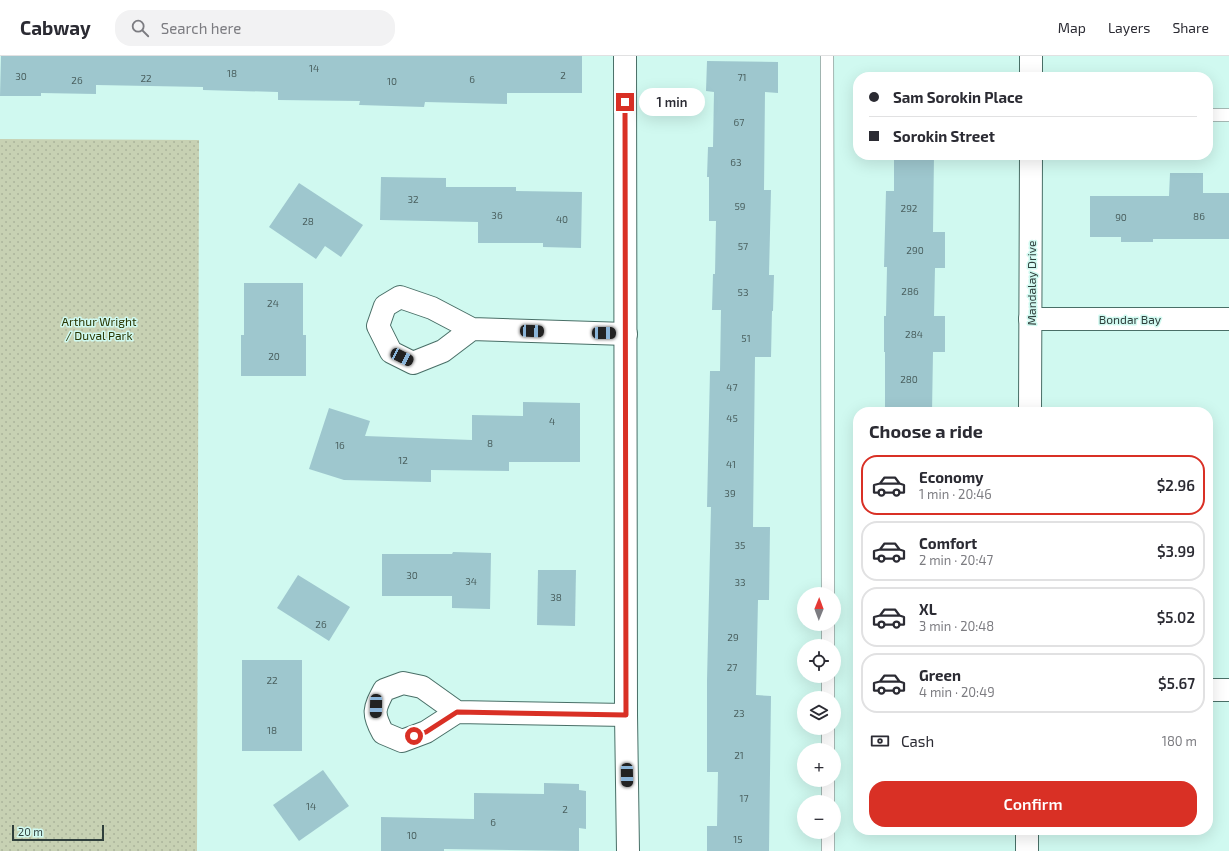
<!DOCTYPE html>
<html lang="en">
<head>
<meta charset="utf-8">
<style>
  :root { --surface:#fff; --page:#f2f2f3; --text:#2b2b33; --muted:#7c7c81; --line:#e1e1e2; --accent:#d93025 }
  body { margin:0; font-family:"Exo 2",sans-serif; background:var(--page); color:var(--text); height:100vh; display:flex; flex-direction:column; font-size:15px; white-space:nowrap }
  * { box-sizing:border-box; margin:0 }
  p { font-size:13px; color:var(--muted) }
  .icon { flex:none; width:22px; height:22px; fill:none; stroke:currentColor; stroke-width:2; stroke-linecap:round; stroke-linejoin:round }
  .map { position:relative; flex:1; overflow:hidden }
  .details { position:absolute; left:853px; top:351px; width:360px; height:428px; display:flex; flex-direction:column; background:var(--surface); border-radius:16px; box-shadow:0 4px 16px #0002 }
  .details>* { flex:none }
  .top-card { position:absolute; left:853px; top:16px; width:360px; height:88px; border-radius:16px; box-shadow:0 4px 16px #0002; display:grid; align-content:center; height:88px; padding:0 16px; background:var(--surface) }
  .needle { width:26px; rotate:1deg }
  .tools { position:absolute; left:797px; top:531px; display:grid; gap:8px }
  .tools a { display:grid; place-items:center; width:44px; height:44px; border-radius:50%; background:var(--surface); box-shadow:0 4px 16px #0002; font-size:20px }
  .scale { position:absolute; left:12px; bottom:10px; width:92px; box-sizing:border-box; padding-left:4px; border:2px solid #2f3f3c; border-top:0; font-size:11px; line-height:14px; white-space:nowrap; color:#2f3f3c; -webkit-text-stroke:3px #d0f9f0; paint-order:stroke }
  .end { position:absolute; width:18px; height:18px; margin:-9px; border:5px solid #d93025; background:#fff; box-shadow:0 0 0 2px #fff }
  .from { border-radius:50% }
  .bubble { position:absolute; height:28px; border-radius:14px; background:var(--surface); box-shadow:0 4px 16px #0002; font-size:13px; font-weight:600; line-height:28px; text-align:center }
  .car { position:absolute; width:12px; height:24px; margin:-12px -6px; border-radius:5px; box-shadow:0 0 3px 1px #0007; background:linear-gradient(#222 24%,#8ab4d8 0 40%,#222 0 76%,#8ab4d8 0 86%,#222 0) }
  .top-card b { display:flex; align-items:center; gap:14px; height:38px; font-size:15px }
  .top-card b+b { border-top:1px solid var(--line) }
  .top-card i { width:10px; height:10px; background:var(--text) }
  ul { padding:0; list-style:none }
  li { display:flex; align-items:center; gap:12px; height:60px; margin:0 8px 6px; padding:0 8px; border:2px solid var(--line); border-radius:16px }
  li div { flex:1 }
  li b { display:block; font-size:15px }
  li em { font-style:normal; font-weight:600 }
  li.current { border-color:var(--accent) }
  li>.icon { width:36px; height:36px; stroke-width:1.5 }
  h2 { padding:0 16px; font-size:18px; line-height:48px }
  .pay { display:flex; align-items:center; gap:10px; height:44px; padding:0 16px; font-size:15px }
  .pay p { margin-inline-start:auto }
  .action { display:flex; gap:8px; margin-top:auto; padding:8px 16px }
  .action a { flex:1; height:46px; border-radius:16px; background:var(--accent); color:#fff; font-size:16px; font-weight:600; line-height:46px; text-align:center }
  header { display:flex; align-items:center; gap:24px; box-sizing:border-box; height:56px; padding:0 20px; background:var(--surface); border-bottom:1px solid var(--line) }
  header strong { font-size:19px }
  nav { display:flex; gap:22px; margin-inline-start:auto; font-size:14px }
  .search { width:280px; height:36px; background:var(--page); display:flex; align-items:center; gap:10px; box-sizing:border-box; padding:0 14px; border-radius:16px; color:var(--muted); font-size:15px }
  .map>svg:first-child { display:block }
  .park { fill:url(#park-dots) }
  .building { fill:#9ec7ce }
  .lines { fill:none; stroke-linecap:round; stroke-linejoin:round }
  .service-casing { stroke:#496f67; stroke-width:14 }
  .minor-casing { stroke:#496f67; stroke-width:24 }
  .tertiary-casing { stroke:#496f67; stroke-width:24 }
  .service { stroke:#fff; stroke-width:13 }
  .minor { stroke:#fff; stroke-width:22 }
  .tertiary { stroke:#fff; stroke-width:22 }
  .route { stroke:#d93025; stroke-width:5 }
  .labels { text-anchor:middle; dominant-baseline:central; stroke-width:3; stroke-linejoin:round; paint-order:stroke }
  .number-label { font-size:10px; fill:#4b6160 }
  .street-label { font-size:12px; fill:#2f3f3c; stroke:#d0f9f0 }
  .park-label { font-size:12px; fill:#293602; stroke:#d0f9f0 }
</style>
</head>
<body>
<header>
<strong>Cabway</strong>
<div class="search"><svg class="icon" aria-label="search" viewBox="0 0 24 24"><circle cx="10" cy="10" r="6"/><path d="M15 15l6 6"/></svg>Search here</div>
<nav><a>Map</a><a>Layers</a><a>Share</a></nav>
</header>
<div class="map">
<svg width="1229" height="795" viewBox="0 0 1229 795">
  <defs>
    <pattern id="park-dots" width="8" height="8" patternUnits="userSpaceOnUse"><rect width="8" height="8" fill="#c7d1b3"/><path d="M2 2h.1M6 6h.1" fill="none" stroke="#abb49b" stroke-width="1.8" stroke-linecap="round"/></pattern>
  </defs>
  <rect width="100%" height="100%" fill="#d0f9f0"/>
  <path class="park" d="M 0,83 L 199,84 L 197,795 L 0,795 Z"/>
  <g class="building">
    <path d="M 1,0 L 582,0 L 582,37 L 507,37 L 507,48 L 425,46 L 424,51 L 359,49 L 360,45 L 278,44 L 278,36 L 203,34 L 203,31 L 96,29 L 96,38 L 41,37 L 41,40 L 0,40 Z"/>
    <path d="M 707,5 L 778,6 L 778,37 L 765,36 L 764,134 L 771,134 L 769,219 L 774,219 L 773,255 L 772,255 L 771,301 L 755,301 L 753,471 L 770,471 L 769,544 L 758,544 L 756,639 L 771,640 L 769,795 L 707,795 L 707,770 L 717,770 L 718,716 L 707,716 L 707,625 L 711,451 L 707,451 L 710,315 L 720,315 L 721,254 L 712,254 L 713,218 L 715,218 L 716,165 L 709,165 L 709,121 L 707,121 L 708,91 L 713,91 L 714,36 L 706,35 Z"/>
    <path d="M 894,99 L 934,99 L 933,176 L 945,176 L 945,212 L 935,212 L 934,260 L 945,260 L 945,296 L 933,296 L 932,356 L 885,356 L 885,296 L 884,296 L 884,260 L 886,260 L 887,211 L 884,211 L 886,135 L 894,135 Z"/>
    <path d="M 1170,117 L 1203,117 L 1203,137 L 1229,137 L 1229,183 L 1153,183 L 1153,186 L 1121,186 L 1121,181 L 1090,181 L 1090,140 L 1169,140 Z"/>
    <path d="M 381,121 L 446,122 L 446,131 L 516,131 L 516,135 L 582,136 L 581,192 L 543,191 L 543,187 L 478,187 L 478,166 L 380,164 Z"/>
    <path d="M 299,127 L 363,169 L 341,201 L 325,190 L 316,203 L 269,171 Z"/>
    <path d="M 244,227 L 303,227 L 303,279 L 306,279 L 306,320 L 241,320 L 241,279 L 244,279 Z"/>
    <path d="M 523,346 L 580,347 L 580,406 L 509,406 L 509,415 L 431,414 L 431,426 L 344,424 L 309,413 L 329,352 L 370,365 L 365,380 L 472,384 L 472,359 L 523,360 Z"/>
    <path d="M 453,496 L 491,497 L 490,553 L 452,552 L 452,540 L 382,540 L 382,498 L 452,498 Z"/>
    <path d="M 538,514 L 576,514 L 575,570 L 537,569 Z"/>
    <path d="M 298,519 L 350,551 L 329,585 L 277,552 Z"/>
    <rect x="242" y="604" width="60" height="91"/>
    <path d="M 323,714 L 349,750 L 299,785 L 273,749 Z"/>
    <path d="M 544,727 L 579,728 L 579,734 L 586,735 L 586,773 L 579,772 L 579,795 L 444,793 L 444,795 L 381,795 L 381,761 L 474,763 L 474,737 L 544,738 Z"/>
  </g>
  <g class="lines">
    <defs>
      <g id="service">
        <path d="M 827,0 L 828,538"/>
        <path d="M 1208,59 L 1229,59"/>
        <path d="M 828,568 L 828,590"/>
        <path d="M 828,620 L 828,642"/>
        <path d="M 828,672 L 828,694"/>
        <path d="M 828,724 L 828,746"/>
        <path d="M 828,776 L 828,795"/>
      </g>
      <g id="minor">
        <path d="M 625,0 L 626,659 L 628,795"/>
        <path d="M 1030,263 L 1229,263"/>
        <path d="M 472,273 L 443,295 L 413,307 L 391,296 L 378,270 L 385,250 L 400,241 L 432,252 L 472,273 L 626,278"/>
        <path d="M 1208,634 L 1229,634"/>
        <path d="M 457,656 L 422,631 L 403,627 L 384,634 C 374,653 372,657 383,677 L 402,685 L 426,676 L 457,656 L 626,659"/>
      </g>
      <g id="tertiary">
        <path d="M 1031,0 L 1031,21"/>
        <path d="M 1030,356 L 1031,99"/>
        <path d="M 1027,795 L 1027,774"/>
      </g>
    </defs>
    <use href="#service" class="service-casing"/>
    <use href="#minor" class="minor-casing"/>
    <use href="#tertiary" class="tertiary-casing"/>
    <use href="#service" class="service"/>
    <use href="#minor" class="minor"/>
    <use href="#tertiary" class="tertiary"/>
  </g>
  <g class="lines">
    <path class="route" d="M 414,680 L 426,676 L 457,656 L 626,659 L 625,46"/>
  </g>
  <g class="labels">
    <g class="number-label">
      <text x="314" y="12">14</text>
      <text x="232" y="17">18</text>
      <text x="563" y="19">2</text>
      <text x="21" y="20">30</text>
      <text x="742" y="21">71</text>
      <text x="146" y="22">22</text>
      <text x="472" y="23">6</text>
      <text x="77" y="24">26</text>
      <text x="392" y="25">10</text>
      <text x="739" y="66">67</text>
      <text x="736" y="106">63</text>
      <text x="413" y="143">32</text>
      <text x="740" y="150">59</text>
      <text x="909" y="152">292</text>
      <text x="497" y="159">36</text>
      <text x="1199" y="160">86</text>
      <text x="1121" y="161">90</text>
      <text x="562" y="163">40</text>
      <text x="308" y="165">28</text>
      <text x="743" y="190">57</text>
      <text x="915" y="194">290</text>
      <text x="910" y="235">286</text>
      <text x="743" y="236">53</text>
      <text x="273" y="247">24</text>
      <text x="914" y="278">284</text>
      <text x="746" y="282">51</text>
      <text x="274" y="300">20</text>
      <text x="909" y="323">280</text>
      <text x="732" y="331">47</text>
      <text x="732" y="362">45</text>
      <text x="552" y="365">4</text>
      <text x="490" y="387">8</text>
      <text x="340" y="389">16</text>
      <text x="403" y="404">12</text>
      <text x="731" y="408">41</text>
      <text x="730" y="437">39</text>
      <text x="740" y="489">35</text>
      <text x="412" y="519">30</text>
      <text x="471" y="525">34</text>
      <text x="740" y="526">33</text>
      <text x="556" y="541">38</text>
      <text x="321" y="568">26</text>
      <text x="733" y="581">29</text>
      <text x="732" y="611">27</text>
      <text x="272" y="624">22</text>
      <text x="739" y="657">23</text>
      <text x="272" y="674">18</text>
      <text x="739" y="699">21</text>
      <text x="744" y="742">17</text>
      <text x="311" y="750">14</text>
      <text x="565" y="753">2</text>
      <text x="493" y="766">6</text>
      <text x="412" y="779">10</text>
      <text x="738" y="783">15</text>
    </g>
    <g class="street-label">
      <text transform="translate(1031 227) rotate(-90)">Mandalay Drive</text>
      <text x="1130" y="263">Bondar Bay</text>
    </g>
    <g class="park-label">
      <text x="99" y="265">Arthur Wright<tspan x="99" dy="14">/ Duval Park</tspan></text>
    </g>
  </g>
</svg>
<div class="tools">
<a><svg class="needle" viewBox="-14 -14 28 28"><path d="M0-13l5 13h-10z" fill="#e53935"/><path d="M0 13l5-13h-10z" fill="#7c7c81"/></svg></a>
<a><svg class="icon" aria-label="locate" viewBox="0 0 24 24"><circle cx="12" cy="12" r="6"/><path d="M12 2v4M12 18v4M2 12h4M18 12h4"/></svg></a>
<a><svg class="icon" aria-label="layers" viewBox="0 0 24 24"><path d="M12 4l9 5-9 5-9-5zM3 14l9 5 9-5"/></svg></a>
<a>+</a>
<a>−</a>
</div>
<div class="scale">20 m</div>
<i class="end from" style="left:414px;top:680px"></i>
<i class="end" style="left:625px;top:46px"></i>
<div class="bubble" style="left:639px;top:32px;width:66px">1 min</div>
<i class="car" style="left:532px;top:275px;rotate:92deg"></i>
<i class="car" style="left:604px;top:277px;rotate:91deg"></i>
<i class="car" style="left:402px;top:301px;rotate:116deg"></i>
<i class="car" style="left:376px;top:650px;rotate:181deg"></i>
<i class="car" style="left:627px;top:719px;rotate:179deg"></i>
<div class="top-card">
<b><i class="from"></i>Sam Sorokin Place</b>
<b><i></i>Sorokin Street</b>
</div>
<section class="details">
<h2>Choose a ride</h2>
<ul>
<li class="current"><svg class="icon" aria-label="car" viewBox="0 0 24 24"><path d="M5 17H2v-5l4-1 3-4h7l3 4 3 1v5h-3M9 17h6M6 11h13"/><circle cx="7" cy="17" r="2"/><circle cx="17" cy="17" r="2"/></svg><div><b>Economy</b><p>1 min · 20:46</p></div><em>$2.96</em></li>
<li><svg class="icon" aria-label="car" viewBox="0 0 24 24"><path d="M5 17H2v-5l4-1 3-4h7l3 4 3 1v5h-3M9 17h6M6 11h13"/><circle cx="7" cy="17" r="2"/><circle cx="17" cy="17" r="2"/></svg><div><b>Comfort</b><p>2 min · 20:47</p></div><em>$3.99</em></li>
<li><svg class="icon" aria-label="car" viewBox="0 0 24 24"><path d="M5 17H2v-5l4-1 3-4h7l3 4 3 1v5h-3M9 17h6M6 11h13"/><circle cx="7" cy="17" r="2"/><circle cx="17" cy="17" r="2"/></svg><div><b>XL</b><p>3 min · 20:48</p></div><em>$5.02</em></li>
<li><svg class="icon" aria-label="car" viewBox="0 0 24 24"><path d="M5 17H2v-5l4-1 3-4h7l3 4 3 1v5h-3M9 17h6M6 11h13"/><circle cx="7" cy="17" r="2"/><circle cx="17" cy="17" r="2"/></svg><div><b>Green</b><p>4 min · 20:49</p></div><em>$5.67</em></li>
</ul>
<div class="pay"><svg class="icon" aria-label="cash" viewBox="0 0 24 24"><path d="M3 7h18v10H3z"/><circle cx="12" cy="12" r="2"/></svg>Cash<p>180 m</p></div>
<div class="action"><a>Confirm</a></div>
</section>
</div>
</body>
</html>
